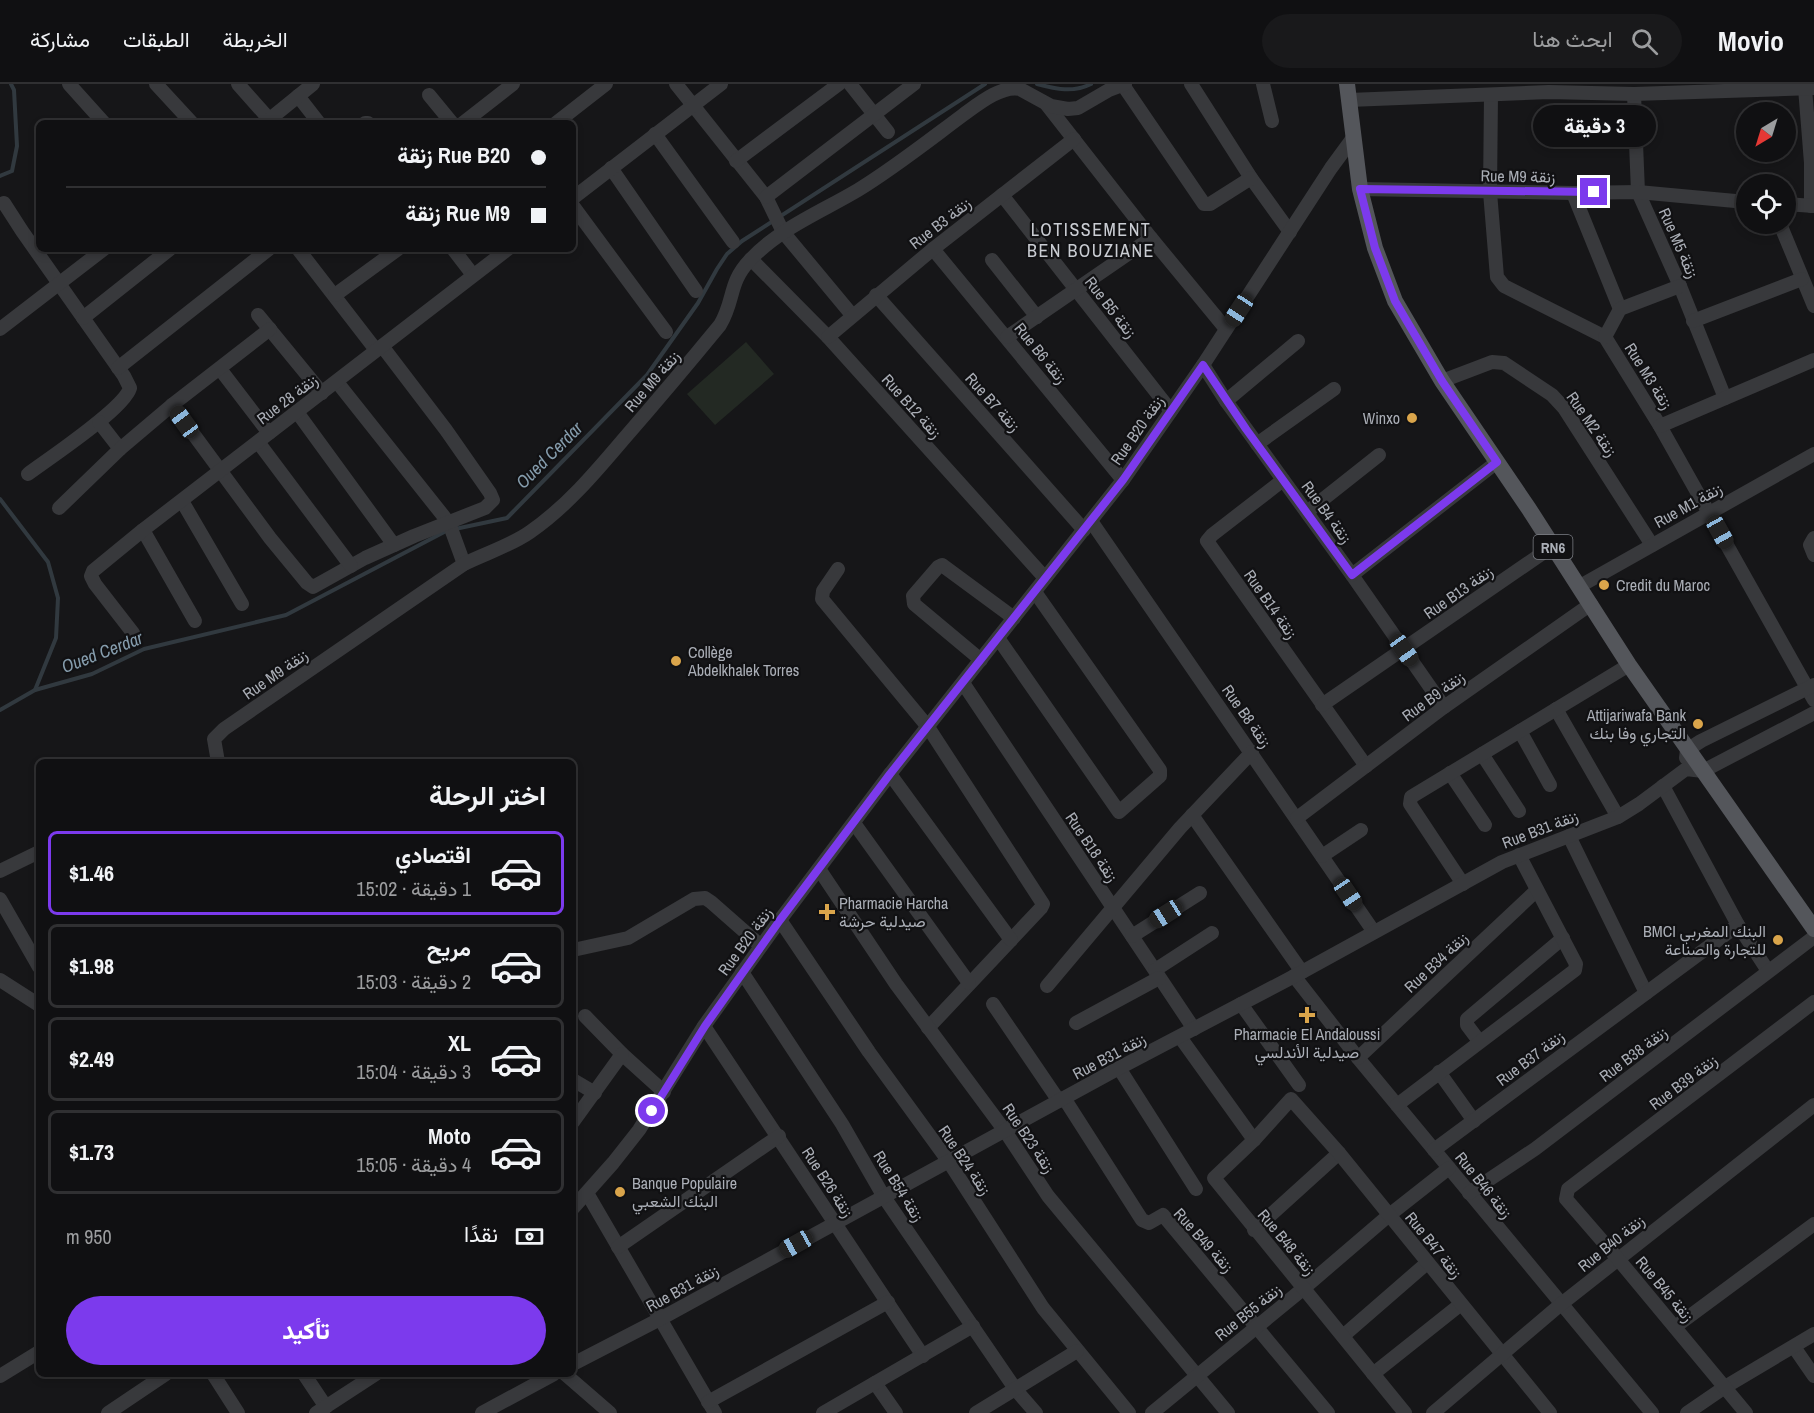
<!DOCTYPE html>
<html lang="ar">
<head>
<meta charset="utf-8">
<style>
  :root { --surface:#101012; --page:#19191b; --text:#f1f3f6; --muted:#9c9d9f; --line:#303032; --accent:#7c3aed }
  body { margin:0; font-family:"Archivo Narrow",Vazirmatn,sans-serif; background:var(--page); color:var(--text); direction:rtl; height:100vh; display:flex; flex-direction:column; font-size:22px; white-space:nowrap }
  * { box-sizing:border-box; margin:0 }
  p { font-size:20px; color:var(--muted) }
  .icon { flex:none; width:33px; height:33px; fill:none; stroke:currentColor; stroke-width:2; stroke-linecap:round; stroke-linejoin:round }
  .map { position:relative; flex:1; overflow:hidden; direction:ltr }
  .side { position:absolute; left:36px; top:675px; width:540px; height:618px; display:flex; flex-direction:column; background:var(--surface); border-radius:9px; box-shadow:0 3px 9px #0003,0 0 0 2px var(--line); direction:rtl }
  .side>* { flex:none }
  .banner { position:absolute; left:36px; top:36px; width:540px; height:132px; border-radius:9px; box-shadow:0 3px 9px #0003,0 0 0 2px var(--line); direction:rtl; display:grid; align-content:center; height:132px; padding:0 30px; background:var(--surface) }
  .needle { width:39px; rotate:218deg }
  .fabs { position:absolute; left:1736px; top:18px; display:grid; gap:12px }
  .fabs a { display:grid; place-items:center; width:60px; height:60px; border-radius:50%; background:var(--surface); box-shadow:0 3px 9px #0003,0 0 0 2px var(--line); font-size:30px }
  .end { position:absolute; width:27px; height:27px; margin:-14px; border:8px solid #7c3aed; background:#fff; box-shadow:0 0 0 3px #fff }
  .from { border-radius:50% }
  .bubble { position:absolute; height:42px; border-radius:21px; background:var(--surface); box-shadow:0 3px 9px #0003,0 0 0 2px var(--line); font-size:20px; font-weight:800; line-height:42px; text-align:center; direction:rtl }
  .car { position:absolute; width:18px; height:36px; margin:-18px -9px; border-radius:8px; box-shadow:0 0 4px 2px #0007; background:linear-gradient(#222 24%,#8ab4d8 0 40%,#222 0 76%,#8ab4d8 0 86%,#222 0) }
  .banner b { display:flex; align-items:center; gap:21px; height:57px; font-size:22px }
  .banner b+b { border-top:2px solid var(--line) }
  .banner i { width:15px; height:15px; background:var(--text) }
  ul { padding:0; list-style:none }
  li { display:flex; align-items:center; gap:18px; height:84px; margin:0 12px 9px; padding:0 18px; border:3px solid var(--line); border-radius:9px }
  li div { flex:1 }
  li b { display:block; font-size:22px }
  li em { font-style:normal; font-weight:800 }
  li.current { border-color:var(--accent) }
  li>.icon { width:54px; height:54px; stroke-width:1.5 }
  h2 { padding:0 30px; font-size:27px; line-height:72px }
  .pay { display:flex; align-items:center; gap:15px; height:66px; padding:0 30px; font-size:22px }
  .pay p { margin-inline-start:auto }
  .cta { display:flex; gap:12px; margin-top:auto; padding:12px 30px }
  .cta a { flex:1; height:69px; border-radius:36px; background:var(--accent); color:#fff; font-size:24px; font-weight:800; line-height:69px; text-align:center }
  header { display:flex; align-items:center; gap:36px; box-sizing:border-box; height:84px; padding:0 30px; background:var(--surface); border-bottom:2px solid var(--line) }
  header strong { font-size:28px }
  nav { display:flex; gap:33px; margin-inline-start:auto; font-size:21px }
  .search { width:420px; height:54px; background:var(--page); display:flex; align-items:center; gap:15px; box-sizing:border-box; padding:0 21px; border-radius:33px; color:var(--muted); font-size:22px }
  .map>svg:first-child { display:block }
  .green { fill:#232923 }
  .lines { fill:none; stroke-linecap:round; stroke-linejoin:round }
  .stream { stroke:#31393f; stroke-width:4 }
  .minor { stroke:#38393c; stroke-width:14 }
  .major { stroke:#54565b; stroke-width:16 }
  .route { stroke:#7c3aed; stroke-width:8 }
  .poi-dot { fill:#daa54b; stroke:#111113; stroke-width:2 }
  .labels { text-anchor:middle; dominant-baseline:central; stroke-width:4.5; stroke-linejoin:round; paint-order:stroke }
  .shield { fill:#111113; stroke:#7c7f85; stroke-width:1.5 }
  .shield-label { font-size:15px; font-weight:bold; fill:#aaaeb6 }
  .street-label { font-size:16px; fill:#aaaeb6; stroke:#111113 }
  .poi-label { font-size:16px; fill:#aaaeb6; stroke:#111113; text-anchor:start }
  .neighbourhood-label { font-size:18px; letter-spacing:1.5px; fill:#cacdd3; stroke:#111113 }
  .water-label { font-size:18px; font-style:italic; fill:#859cac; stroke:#111113 }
</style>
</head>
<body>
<header>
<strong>Movio</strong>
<div class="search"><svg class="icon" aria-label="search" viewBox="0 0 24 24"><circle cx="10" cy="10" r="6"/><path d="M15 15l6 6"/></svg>ابحث هنا</div>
<nav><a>الخريطة</a><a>الطبقات</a><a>مشاركة</a></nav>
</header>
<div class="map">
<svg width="1814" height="1329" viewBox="0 0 1814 1329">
  <rect width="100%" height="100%" fill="#161618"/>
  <path class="green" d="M 746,258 L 774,290 L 715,341 L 687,310 Z"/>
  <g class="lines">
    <g class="stream">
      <path d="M 1037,0 C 1056,5 1073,9 1091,0"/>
      <path d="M 0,92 L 12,87 L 17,62 L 14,6 L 11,0"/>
      <path d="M 0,415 L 48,478 L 58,514 L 56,554 L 35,606 L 0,626"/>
      <path d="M 455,445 L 507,434 L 647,291 L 698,219 L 717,185 L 727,170 L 742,157 L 985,0"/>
      <path d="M 35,606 L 92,590 L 144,565 L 286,531 L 448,446"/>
    </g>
    <g class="minor">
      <path d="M 69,0 L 104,39"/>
      <path d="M 156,0 L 192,39"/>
      <path d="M 238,0 L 269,35"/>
      <path d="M 676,0 L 766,113 L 783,148 L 852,231"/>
      <path d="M 850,0 L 888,48"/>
      <path d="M 1191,0 L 1251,94 L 1290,148"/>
      <path d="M 1263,0 L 1272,37"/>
      <path d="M 1123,1 L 1204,120 L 1210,120 L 1251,94"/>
      <path d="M 1805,4 L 1811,79 L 1811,122"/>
      <path d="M 1634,10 L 1638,108 L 1680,202 L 1725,314"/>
      <path d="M 429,11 L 452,39"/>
      <path d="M 1491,11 L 1490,108 L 1497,193 L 1504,202 L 1605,253 L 1660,342 L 1814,616"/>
      <path d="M 298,12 L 319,39"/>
      <path d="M 1349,16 L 1549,8 L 1634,10 L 1814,4"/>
      <path d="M 1047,21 L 1151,154 L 1226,245"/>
      <path d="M 265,39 L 313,0"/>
      <path d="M 365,39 L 368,39"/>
      <path d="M 463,39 L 513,0"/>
      <path d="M 556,39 L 606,0"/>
      <path d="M 655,50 L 733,158"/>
      <path d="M 736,77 L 839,0"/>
      <path d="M 611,84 L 696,207"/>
      <path d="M 1360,105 L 1573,109 L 1638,108 L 1746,118"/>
      <path d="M 1573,109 L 1620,225"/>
      <path d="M 1002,111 L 1171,327"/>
      <path d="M 766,113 L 914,0"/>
      <path d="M 573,114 L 721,0"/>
      <path d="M 4,119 L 22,147 L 124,292 L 130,304 C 124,325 48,375 28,390"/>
      <path d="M 1785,120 L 1814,122"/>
      <path d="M 573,122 L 666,248"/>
      <path d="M 1780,140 L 1814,222"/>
      <path d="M 298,165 L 376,266"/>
      <path d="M 453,165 L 473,191"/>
      <path d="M 933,165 L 1123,396"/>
      <path d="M 751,175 L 828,253 L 1045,494"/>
      <path d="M 992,176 L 1037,233"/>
      <path d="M 335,211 L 398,165"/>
      <path d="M 876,211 L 1084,446"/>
      <path d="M 258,231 L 322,309"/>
      <path d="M 83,234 L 170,165"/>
      <path d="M 1693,237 L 1802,195"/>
      <path d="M 0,245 L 104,165"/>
      <path d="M 828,253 L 933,165 L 1074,55"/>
      <path d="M 1007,253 L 1151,154"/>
      <path d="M 1605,253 L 1620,225 L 1680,202"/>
      <path d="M 1203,281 L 1226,317 L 1352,491 L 1444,623"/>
      <path d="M 118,284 L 269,165"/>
      <path d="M 220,285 L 269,349"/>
      <path d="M 1442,297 L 1492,278 L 1504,279 L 1552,311 L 1564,324 L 1652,461"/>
      <path d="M 337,298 L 449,439 L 464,480"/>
      <path d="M 1226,317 L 1298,257"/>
      <path d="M 172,321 L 270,454 L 307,499 L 313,503 L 365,474 L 414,452 L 485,424 L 493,416 L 490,409 L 446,346 L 382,262"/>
      <path d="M 297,328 L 394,461"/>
      <path d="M 99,338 L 120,365"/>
      <path d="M 1660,342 L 1814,276"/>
      <path d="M 258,358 L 351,482"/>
      <path d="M 1257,360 L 1334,305"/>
      <path d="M 1283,396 L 1212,451 L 1207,457 L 1366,682"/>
      <path d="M 182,417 L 242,520"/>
      <path d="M 59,424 L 120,365 L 172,321 L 270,245"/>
      <path d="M 1307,428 L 1379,371"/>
      <path d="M 1091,437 L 1374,848"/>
      <path d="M 143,446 L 195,537"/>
      <path d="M 1814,454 L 1810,461 L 1814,471"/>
      <path d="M 838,485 L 823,507 L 822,515 L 928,643 L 1043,820 L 1041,824 L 928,944"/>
      <path d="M 1352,491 L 1497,378"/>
      <path d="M 1580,502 L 1814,370"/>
      <path d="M 133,549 L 95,500 L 91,492 L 93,487 L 143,446 L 508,165"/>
      <path d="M 998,554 L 1119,728 L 1160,692 L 1160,686 L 1035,508"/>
      <path d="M 981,576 L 914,520 L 913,512 L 938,483 L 942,481 L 1014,534"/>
      <path d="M 963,599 L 1194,945"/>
      <path d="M 1322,621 L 1553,462"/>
      <path d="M 1556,625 L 1618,733"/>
      <path d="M 1520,647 L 1550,701"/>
      <path d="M 1482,670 L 1519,727"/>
      <path d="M 1686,674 L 1687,666 L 1701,657 L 1814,601"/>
      <path d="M 218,678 L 214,655 L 224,645 L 464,480 C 486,469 510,462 530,448 C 566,423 594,390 622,357 C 655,319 688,280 720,241 C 735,216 728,199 750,176 C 780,144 821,128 858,106 C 894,84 928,57 963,31 C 977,21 1001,1 1020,5 L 1051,22 L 1068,25 L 1078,24 L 1109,6 L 1125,0"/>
      <path d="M 1450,689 L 1485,741"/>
      <path d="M 890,690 L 1011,856"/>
      <path d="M 1663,702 L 1738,841 L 1768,887"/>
      <path d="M 1192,731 L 1302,888"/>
      <path d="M 1297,734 L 1444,623 L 1591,520"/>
      <path d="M 854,739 L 969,899"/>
      <path d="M 1569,752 L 1646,909"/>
      <path d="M 1322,772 L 1361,746"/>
      <path d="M 819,785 L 896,900 L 1005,1047 L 1048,1112 L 1228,1329"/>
      <path d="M 0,787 L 39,768"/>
      <path d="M 1463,800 L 1410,720 L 1411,713 L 1629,581"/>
      <path d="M 0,815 L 39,883"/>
      <path d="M 780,836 L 869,968 L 949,1078 L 1043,1224 L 1129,1329"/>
      <path d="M 1132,852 L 1200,809"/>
      <path d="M 573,866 L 628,854 L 694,815 L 705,814 L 711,818 L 761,862"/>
      <path d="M 1155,886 L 1212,849"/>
      <path d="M 742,888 L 842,1040 L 884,1113 L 1016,1306 L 1036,1329"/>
      <path d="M 1294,892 L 1358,974 L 1652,1329"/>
      <path d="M 0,896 L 39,921"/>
      <path d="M 1047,902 L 1180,744 L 1252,668"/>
      <path d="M 993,920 L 1059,1017"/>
      <path d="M 1241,920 L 1299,1001"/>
      <path d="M 585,932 L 622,970 L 664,1008"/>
      <path d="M 1076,939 L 1159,894"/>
      <path d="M 704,942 L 923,1272"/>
      <path d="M 1180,953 L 1254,1056"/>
      <path d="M 1479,957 L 1467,941 L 1467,935 L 1563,854"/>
      <path d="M 1358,974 L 1537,806"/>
      <path d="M 1119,984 L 1196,1105"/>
      <path d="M 1439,988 L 1474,1037"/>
      <path d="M 573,996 L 595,1009"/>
      <path d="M 1064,1014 L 1142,1136 L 1149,1139 L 1163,1131 L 1328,1329"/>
      <path d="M 1397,1021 L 1575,886 L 1576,880 L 1519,771"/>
      <path d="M 573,1038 L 622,970"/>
      <path d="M 1434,1066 L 1738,841"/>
      <path d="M 587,1109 L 715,1329"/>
      <path d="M 1469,1109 L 1535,1065 L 1814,853"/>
      <path d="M 573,1124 L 613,1079 L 639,1046 L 704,942 L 780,836 L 890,690 L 1123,396 L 1203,281 L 1331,84 L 1353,54"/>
      <path d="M 1254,1146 L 1339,1069"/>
      <path d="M 618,1163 L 779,1052"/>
      <path d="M 1675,1243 L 1814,1140"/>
      <path d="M 1343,1252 L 1427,1179"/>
      <path d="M 1794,1263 L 1814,1292"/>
      <path d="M 573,1280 L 660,1235 L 1119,984 L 1302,888 L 1502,778 L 1618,733 L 1639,720 L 1686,685 L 1703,687 L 1814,629"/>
      <path d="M 213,1290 L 238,1329"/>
      <path d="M 304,1290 L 326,1323"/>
      <path d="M 565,1290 L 610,1329"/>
      <path d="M 1373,1290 L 1461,1220"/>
      <path d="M 0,1292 L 39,1268"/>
      <path d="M 875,1299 L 896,1329"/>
      <path d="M 708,1318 L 888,1218"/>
      <path d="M 108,1329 L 166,1290"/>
      <path d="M 316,1329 L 376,1290"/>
      <path d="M 482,1329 L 554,1290"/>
      <path d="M 823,1329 L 973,1242"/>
      <path d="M 976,1329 L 1077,1267"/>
      <path d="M 1152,1329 L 1304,1204 L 1388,1132 L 1449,1084"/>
      <path d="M 1405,1329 L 1214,1094 L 1254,1056 L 1291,1015 L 1339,1069 L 1550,1329"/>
      <path d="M 1433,1329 L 1560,1221 L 1814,1021"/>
      <path d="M 1687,1329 L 1725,1303 L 1814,1250"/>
      <path d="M 1746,1329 L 1618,1175 L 1566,1115 L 1568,1105 L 1814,918"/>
    </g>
    <path class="major" d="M 1347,0 L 1360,105 L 1375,164 L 1395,217 L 1442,297 L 1529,425 L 1629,581 L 1814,845"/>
  </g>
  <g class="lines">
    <path class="route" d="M 652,1027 L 705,942 L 780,836 L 890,690 L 1123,396 L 1203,281 L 1246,345 L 1352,491 L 1497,378 L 1442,297 L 1395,217 L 1375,164 L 1360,105 L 1594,108"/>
  </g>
  <g class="poi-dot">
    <circle cx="1412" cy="334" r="6"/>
    <circle cx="1604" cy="501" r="6"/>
    <circle cx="676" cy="577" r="6"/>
    <circle cx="1698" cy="640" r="6"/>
    <path d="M824 819h6v6h6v6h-6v6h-6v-6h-6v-6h6z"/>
    <circle cx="1778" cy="856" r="6"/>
    <path d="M1304 922h6v6h6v6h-6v6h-6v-6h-6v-6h6z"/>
    <circle cx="620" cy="1108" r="6"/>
  </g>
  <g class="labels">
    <rect class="shield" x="1533.5" y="451" width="39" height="24" rx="4.5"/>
    <g class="shield-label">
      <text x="1553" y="463">RN6</text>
    </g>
    <g class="street-label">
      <text transform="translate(1518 92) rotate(1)">Rue M9 زنقة</text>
      <text transform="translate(940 139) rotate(-38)">Rue B3 زنقة</text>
      <text transform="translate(1679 159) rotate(66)">Rue M5 زنقة</text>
      <text transform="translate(1111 223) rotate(52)">Rue B5 زنقة</text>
      <text transform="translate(1041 269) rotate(51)">Rue B6 زنقة</text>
      <text transform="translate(1649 292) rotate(58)">Rue M3 زنقة</text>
      <text transform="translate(652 297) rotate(-49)">Rue M9 زنقة</text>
      <text transform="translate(287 315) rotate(-37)">Rue 28 زنقة</text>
      <text transform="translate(993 318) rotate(48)">Rue B7 زنقة</text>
      <text transform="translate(912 322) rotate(48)">Rue B12 زنقة</text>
      <text transform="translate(1592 340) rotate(55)">Rue M2 زنقة</text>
      <text transform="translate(1137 346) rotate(-55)">Rue B20 زنقة</text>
      <text transform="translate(1688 421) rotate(-29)">Rue M1 زنقة</text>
      <text transform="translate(1327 428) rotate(54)">Rue B4 زنقة</text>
      <text transform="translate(1458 508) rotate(-35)">Rue B13 زنقة</text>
      <text transform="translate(1271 520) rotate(55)">Rue B14 زنقة</text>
      <text transform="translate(275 590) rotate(-35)">Rue M9 زنقة</text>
      <text transform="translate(1433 612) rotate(-36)">Rue B9 زنقة</text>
      <text transform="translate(1247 632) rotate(55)">Rue B8 زنقة</text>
      <text transform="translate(1540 745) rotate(-21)">Rue B31 زنقة</text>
      <text transform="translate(1092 763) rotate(56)">Rue B18 زنقة</text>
      <text transform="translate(745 857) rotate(-54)">Rue B20 زنقة</text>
      <text transform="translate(1436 878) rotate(-43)">Rue B34 زنقة</text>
      <text transform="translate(1633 970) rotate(-37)">Rue B38 زنقة</text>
      <text transform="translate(1109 972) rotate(-28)">Rue B31 زنقة</text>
      <text transform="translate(1530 974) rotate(-37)">Rue B37 زنقة</text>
      <text transform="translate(1683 998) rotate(-37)">Rue B39 زنقة</text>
      <text transform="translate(1029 1054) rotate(56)">Rue B23 زنقة</text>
      <text transform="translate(965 1076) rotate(56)">Rue B24 زنقة</text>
      <text transform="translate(828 1098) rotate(57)">Rue B26 زنقة</text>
      <text transform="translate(1484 1101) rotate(51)">Rue B46 زنقة</text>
      <text transform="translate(899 1102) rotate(58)">Rue B54 زنقة</text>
      <text transform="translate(1204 1156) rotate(48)">Rue B49 زنقة</text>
      <text transform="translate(1287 1158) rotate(50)">Rue B48 زنقة</text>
      <text transform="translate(1611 1159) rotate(-39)">Rue B40 زنقة</text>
      <text transform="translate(1434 1161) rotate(51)">Rue B47 زنقة</text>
      <text transform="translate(682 1204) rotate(-29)">Rue B31 زنقة</text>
      <text transform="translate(1665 1205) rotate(50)">Rue B45 زنقة</text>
      <text transform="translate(1248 1228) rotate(-39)">Rue B55 زنقة</text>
    </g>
    <g class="poi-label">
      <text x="1400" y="334" text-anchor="end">Winxo</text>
      <text x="1616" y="501">Credit du Maroc</text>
      <text x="688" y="568">Collège<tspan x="688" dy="18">Abdelkhalek Torres</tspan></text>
      <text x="1686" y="631" text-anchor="end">Attijariwafa Bank<tspan x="1686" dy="18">التجاري وفا بنك</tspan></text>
      <text x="839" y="819">Pharmacie Harcha<tspan x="839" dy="18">صيدلية حرشة</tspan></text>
      <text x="1766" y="847" text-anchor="end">BMCI البنك المغربي<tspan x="1766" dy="18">للتجارة والصناعة</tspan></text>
      <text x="1307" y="950" text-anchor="middle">Pharmacie El Andaloussi<tspan x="1307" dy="18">صيدلية الأندلسي</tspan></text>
      <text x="632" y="1099">Banque Populaire<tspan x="632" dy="18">البنك الشعبي</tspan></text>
    </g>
    <g class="neighbourhood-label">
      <text x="1091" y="145">LOTISSEMENT<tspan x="1091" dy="21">BEN BOUZIANE</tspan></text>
    </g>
    <g class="water-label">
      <text transform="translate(549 371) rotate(-45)">Oued Cerdar</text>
      <text transform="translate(102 568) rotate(-21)">Oued Cerdar</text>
    </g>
  </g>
</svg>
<div class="fabs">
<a><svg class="needle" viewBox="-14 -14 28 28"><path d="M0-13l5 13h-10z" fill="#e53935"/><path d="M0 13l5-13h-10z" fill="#9c9d9f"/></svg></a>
<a><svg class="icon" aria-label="locate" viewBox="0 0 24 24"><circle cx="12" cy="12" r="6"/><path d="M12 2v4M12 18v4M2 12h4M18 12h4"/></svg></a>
</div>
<i class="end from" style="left:652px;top:1027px"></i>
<i class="end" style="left:1594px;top:108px"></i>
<div class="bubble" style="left:1533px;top:21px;width:123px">3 دقيقة</div>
<i class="car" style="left:1239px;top:226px;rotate:213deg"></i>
<i class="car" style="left:184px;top:338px;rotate:324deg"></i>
<i class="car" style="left:1720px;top:448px;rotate:151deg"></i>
<i class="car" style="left:1404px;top:566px;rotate:145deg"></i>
<i class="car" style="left:1348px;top:810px;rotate:146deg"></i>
<i class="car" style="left:1166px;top:830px;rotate:238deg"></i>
<i class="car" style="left:796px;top:1160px;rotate:241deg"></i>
<div class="banner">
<b><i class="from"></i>Rue B20 زنقة</b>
<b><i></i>Rue M9 زنقة</b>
</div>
<section class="side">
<h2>اختر الرحلة</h2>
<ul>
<li class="current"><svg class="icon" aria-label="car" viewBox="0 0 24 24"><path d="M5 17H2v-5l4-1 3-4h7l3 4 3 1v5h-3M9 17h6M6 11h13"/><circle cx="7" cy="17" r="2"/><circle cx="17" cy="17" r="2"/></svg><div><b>اقتصادي</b><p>1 دقيقة · 15:02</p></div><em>$1.46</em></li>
<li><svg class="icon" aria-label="car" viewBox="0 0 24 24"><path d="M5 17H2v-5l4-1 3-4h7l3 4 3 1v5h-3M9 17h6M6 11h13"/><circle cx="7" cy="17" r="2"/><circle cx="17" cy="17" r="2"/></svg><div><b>مريح</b><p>2 دقيقة · 15:03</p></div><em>$1.98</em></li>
<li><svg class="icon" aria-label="car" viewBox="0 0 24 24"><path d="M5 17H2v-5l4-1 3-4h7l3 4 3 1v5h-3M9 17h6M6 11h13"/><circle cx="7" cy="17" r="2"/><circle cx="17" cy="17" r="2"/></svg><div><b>XL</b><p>3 دقيقة · 15:04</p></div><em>$2.49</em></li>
<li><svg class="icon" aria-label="car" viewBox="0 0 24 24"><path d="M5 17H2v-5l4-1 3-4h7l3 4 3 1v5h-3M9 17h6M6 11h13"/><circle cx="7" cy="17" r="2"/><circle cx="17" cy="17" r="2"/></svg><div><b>Moto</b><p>4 دقيقة · 15:05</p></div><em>$1.73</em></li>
</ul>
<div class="pay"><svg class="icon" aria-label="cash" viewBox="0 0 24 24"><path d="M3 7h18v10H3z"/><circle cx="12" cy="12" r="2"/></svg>نقدًا<p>950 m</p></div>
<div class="cta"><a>تأكيد</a></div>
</section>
</div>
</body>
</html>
